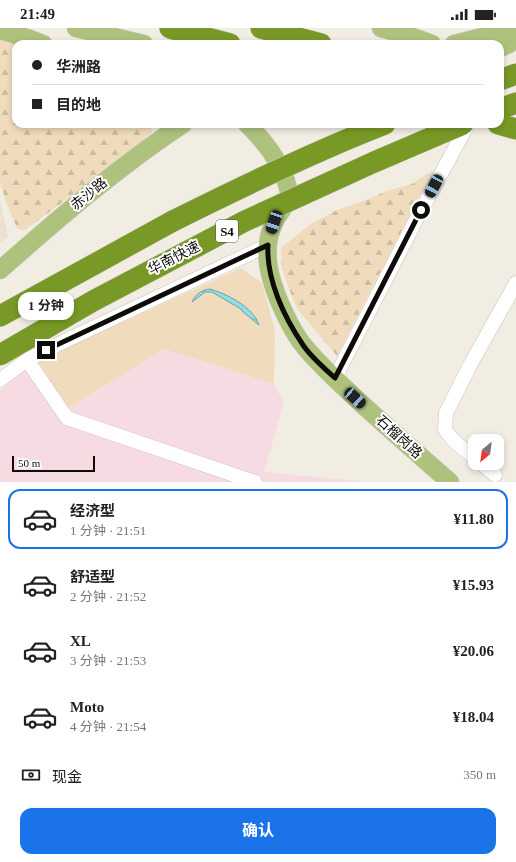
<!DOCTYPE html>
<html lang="zh">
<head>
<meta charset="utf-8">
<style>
  :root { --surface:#fff; --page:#f6f6f6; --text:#222; --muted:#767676; --line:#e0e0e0; --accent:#1a73e8 }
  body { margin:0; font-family:"Times New Roman","Noto Sans SC",serif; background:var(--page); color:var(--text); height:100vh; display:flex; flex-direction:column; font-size:15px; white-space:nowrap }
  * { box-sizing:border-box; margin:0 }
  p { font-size:13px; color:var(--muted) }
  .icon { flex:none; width:22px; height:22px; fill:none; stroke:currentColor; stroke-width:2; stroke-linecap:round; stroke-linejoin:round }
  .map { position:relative; height:454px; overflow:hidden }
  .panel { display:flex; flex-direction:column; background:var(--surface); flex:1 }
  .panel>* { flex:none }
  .top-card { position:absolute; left:12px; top:12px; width:492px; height:88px; border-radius:12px; box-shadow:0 2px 6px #0003; display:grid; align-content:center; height:88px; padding:0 20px; background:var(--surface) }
  .needle { width:26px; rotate:209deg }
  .fabs { position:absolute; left:468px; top:406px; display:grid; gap:8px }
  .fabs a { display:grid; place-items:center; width:36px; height:36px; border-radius:8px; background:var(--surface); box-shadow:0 2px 6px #0003; font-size:20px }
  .scale { position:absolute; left:12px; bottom:10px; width:83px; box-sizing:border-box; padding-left:4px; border:2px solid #0e0c09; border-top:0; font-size:11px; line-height:14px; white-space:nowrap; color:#0e0c09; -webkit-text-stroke:3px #fff; paint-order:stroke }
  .end { position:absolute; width:18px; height:18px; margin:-9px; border:5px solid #0e0c09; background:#fff; box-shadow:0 0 0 2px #fff }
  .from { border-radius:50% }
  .bubble { position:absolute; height:28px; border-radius:12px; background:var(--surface); box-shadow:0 2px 6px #0003; font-size:13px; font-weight:700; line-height:28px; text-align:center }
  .car { position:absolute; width:12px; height:24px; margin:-12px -6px; border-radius:5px; box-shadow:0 0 3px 1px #0007; background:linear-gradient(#222 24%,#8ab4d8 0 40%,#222 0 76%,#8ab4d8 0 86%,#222 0) }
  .top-card b { display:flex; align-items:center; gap:14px; height:38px; font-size:15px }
  .top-card b+b { border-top:1px solid var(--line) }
  .top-card i { width:10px; height:10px; background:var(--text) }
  ul { padding:7px 0 0; list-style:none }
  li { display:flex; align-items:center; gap:12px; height:60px; margin:0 8px 6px; padding:0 12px; border:2px solid transparent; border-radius:12px }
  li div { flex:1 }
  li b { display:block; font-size:15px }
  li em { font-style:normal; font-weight:700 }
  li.on { border-color:var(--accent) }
  li>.icon { width:36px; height:36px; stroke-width:1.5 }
  .pay { display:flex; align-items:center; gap:10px; height:44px; padding:0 20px; font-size:15px }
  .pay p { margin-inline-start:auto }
  .action { display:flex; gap:8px; margin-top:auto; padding:8px 20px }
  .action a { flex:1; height:46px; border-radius:12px; background:var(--accent); color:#fff; font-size:16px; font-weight:700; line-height:46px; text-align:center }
  .status { display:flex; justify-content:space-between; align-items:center; height:28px; padding:0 20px; background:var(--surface); direction:ltr }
  .status svg { height:11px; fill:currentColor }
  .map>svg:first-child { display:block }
  .commercial { fill:#f6dce2 }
  .built { fill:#ebe1d2 }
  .forest { fill:url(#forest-firs) }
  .park { fill:#f0dcbc }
  .water { fill:url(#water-ripples); stroke:#69a0a3 }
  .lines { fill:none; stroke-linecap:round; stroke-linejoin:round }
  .minor-casing { stroke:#c6c0b8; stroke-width:15 }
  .major-casing { stroke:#cfcece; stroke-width:19 }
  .highway-casing { stroke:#cfcece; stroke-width:22 }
  .minor { stroke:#fff; stroke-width:14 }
  .major { stroke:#aec27d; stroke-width:18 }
  .highway { stroke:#789926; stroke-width:21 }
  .highway-bridge-casing { stroke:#cfcece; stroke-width:22; stroke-linecap:butt }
  .highway-bridge { stroke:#789926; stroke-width:21 }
  .route { stroke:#0e0c09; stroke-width:5 }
  .labels { text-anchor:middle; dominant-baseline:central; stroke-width:4; stroke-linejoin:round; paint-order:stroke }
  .shield { fill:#fff; stroke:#565553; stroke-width:1 }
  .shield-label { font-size:13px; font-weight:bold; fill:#0e0c09 }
  .street-label { font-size:14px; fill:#0e0c09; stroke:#fff }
</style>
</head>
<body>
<div class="status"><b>21:49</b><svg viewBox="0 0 49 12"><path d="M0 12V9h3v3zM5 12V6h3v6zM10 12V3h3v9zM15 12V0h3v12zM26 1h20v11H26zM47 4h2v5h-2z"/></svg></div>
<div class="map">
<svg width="516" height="454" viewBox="0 0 516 454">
  <defs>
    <pattern id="forest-firs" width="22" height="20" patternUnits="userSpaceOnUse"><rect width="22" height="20" fill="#f0dcbc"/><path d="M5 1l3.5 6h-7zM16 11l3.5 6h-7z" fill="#cdbca0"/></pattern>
    <pattern id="water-ripples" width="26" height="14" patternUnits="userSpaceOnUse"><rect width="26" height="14" fill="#90dfe5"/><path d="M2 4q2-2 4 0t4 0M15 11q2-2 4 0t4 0" fill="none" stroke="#7bbec3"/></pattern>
  </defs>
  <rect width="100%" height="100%" fill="#f2ede3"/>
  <path class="commercial" d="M 164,321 L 274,356 L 284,375 L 264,444 L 368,454 L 0,454 L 0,362 L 38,333 L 68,380 Z"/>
  <path class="built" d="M 0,171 L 8,209 L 0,215 Z"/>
  <g class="forest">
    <path d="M 0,8 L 16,16 L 16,96 L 151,96 L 152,105 L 132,122 L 24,203 L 17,200 L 6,174 L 0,154 Z"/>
    <path d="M 433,142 L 337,328 L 297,281 L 282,242 L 281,220 L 312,195 L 337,182 L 369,171 L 386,163 L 412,156 Z"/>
  </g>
  <path class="park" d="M 241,240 L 262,255 L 275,302 L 274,356 L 164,321 L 68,380 L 38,333 Z"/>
  <path class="water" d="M 210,261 C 227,266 253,279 259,297 L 242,283 L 241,281 L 212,264 L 205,264 L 192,274 C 196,266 201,262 210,261 Z"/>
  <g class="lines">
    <defs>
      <g id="minor">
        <path d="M 27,332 L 67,390 L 255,454"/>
        <path d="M 335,350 L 415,194 L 468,96"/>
        <path d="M 0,352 L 27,332 L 46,322 L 268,217"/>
        <path d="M 475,430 L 455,414 L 445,402 L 446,385 L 469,339 L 516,255"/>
        <path d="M 481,435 L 495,447"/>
      </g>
      <g id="major">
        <path d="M 76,0 L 144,16"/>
        <path d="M 381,0 L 410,8 L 432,16"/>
        <path d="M 0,2 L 27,10 L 43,16"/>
        <path d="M 454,16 L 506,3 L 512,0"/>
        <path d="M 500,20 L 509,16 L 516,9"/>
        <path d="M 247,96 C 265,114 277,129 286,153 C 287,158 290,163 289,168 C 287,177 280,183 276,191 C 265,210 266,233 272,253 C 277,271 292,304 304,318 C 322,340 344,359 364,378 C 393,404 421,429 450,454"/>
        <path d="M 0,242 C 59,190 118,139 183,96"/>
      </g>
      <g id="highway">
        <path d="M 170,0 L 230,16"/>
        <path d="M 261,0 L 321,16"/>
        <path d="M 500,81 L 516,75"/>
        <path d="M 498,96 L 516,101"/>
        <path d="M 0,288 L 173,193"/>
      </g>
    </defs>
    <use href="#minor" class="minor-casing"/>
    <use href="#major" class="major-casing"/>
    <use href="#highway" class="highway-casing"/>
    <use href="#minor" class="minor"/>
    <use href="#major" class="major"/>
    <use href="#highway" class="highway"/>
    <defs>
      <g id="highway-bridge">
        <path d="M 500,52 L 516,46"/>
        <path d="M 173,193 C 243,158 313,124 385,96"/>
        <path d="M 0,327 L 93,273 L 245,193 L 372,135 L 463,96"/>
      </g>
    </defs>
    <use href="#highway-bridge" class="highway-bridge-casing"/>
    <use href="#highway-bridge" class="highway-bridge"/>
  </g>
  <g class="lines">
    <path class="route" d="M 46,322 L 268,217 C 266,251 284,289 303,317 C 311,329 324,340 335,350 L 421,182"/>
  </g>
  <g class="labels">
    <rect class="shield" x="216" y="192" width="22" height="22" rx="3"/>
    <g class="shield-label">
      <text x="227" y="203">S4</text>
    </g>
    <g class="street-label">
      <text transform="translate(89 166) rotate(-39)">赤沙路</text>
      <text transform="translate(174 230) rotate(-27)">华南快速</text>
      <text transform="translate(399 409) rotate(42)">石榴岗路</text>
    </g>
  </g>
</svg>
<div class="fabs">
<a><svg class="needle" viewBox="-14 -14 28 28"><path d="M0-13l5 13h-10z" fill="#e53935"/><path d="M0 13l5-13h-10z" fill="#767676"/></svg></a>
</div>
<div class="scale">50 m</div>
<i class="end from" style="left:421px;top:182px"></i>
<i class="end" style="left:46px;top:322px"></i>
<div class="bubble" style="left:18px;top:264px;width:56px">1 分钟</div>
<i class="car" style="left:434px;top:158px;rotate:208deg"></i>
<i class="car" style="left:274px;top:194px;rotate:198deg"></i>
<i class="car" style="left:355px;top:370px;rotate:132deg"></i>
<div class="top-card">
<b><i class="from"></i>华洲路</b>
<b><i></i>目的地</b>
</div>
</div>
<section class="panel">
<ul>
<li class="on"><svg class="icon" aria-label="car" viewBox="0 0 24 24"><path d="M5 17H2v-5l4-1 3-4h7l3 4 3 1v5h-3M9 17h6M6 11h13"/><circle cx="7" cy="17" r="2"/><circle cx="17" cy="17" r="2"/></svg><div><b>经济型</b><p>1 分钟 · 21:51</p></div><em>¥11.80</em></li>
<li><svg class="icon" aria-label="car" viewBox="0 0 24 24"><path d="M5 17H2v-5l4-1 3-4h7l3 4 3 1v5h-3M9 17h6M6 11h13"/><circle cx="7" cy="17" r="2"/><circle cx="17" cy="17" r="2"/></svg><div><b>舒适型</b><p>2 分钟 · 21:52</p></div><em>¥15.93</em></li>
<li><svg class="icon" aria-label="car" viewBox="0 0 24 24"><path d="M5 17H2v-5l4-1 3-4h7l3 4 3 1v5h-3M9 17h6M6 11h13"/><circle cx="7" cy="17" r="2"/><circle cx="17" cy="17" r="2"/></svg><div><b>XL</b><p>3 分钟 · 21:53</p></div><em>¥20.06</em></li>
<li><svg class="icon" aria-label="car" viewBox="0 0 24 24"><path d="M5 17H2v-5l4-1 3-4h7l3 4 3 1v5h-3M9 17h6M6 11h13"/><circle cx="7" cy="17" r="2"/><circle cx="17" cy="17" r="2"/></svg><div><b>Moto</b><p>4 分钟 · 21:54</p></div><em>¥18.04</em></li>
</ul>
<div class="pay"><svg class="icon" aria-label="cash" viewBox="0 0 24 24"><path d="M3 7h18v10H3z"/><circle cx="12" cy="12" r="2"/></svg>现金<p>350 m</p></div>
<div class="action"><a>确认</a></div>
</section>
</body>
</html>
